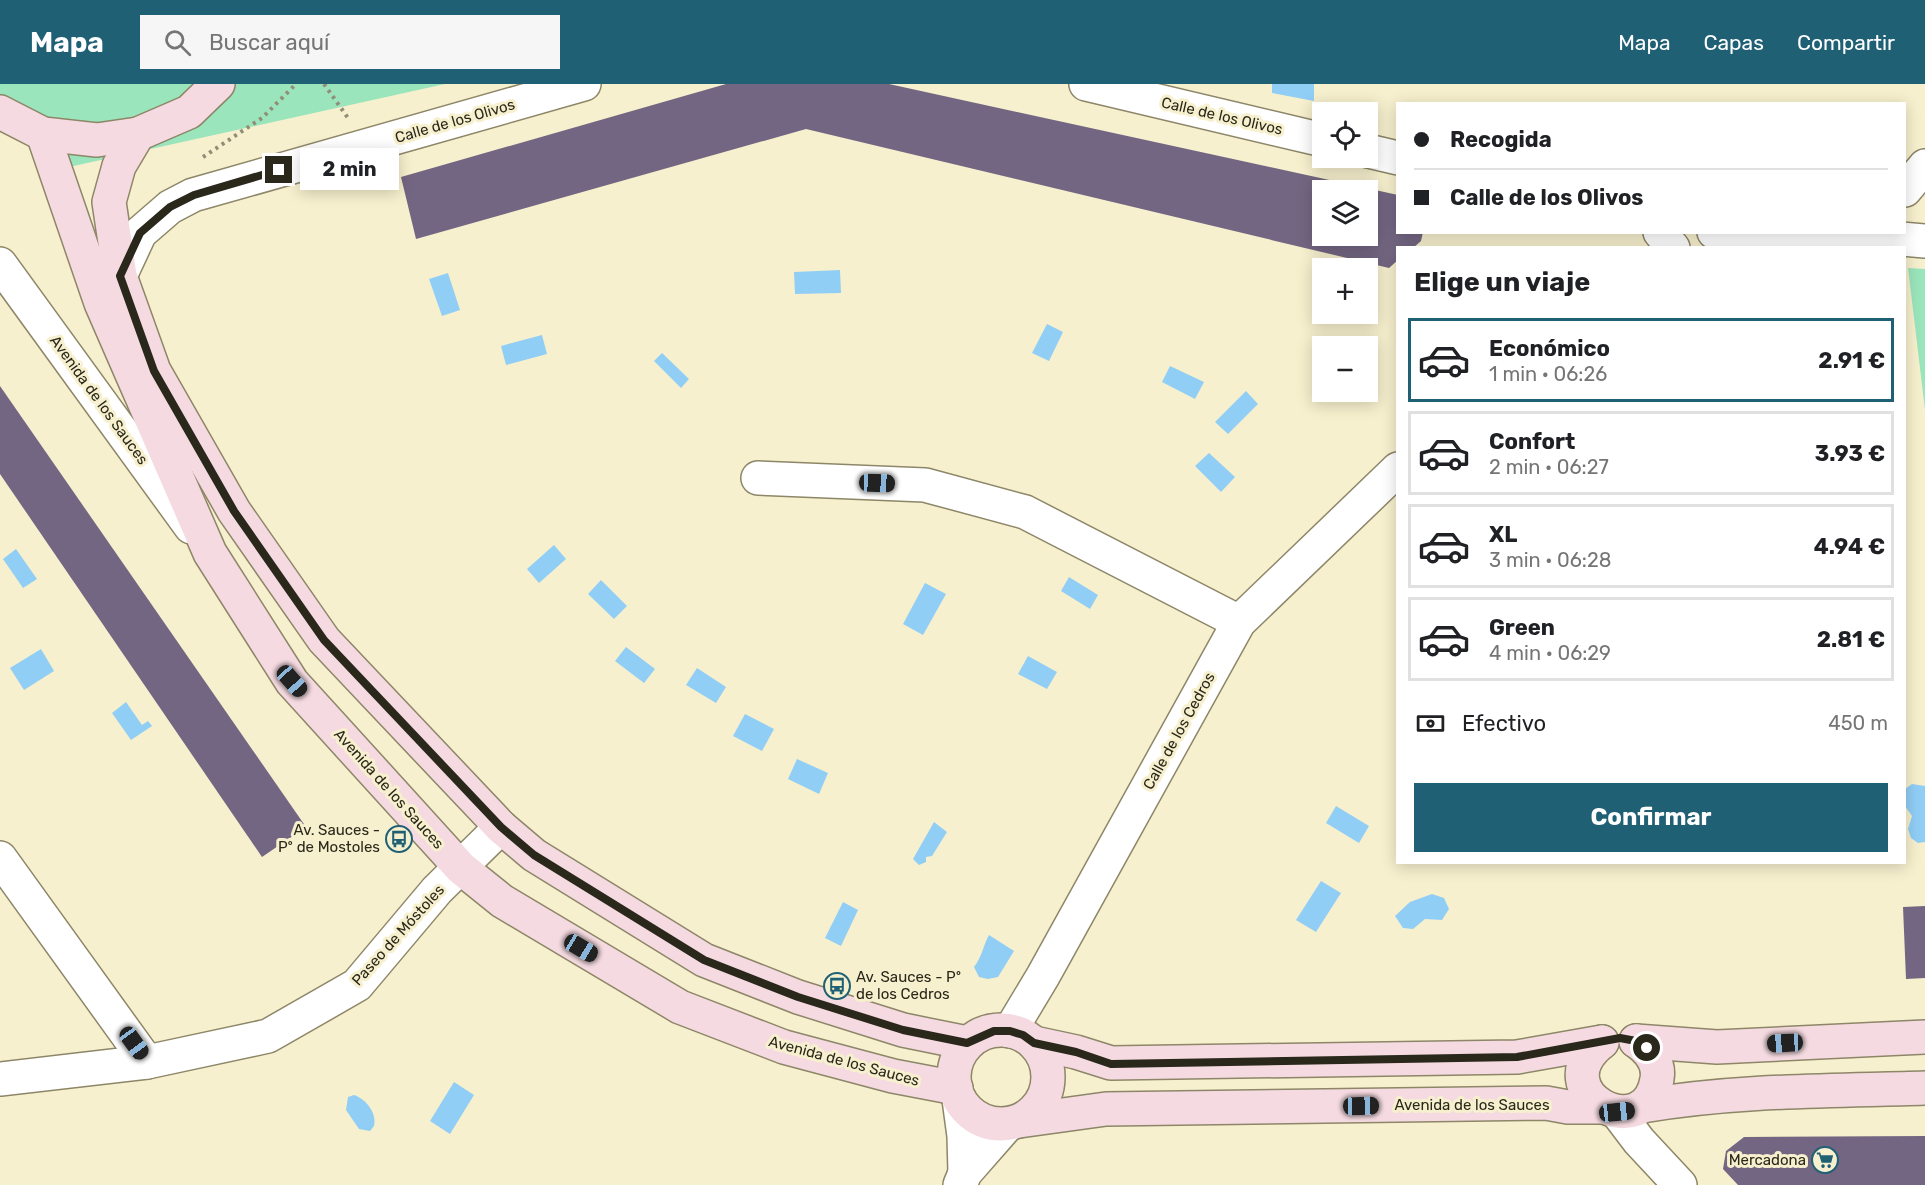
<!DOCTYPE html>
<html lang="es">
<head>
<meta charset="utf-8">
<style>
  :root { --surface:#fff; --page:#f6f6f6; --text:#202124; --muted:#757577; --line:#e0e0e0; --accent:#206075 }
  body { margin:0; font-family:Rubik,sans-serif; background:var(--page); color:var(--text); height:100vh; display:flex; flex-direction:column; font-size:22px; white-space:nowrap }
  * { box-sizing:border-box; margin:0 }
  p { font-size:20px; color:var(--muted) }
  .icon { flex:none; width:33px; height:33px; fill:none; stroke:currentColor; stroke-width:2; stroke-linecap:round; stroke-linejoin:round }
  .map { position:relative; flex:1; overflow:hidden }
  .details { position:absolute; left:1396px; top:162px; width:510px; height:618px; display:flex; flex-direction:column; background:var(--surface); border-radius:0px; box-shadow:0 3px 15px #0003 }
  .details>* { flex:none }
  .hud { position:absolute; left:1396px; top:18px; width:510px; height:132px; border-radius:0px; box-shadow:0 3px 15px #0003; display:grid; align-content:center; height:132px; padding:0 18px; background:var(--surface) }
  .buttons { position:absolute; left:1312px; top:18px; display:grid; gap:12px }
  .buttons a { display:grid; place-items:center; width:66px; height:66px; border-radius:0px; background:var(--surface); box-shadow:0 3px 15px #0003; font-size:30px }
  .end { position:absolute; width:27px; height:27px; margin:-14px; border:8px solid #2a271b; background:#fff; box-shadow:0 0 0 3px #fff }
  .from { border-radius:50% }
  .bubble { position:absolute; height:42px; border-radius:0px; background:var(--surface); box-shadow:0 3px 15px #0003; font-size:20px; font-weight:700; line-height:42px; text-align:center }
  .car { position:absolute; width:18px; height:36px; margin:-18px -9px; border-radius:8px; box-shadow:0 0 4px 2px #0007; background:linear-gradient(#222 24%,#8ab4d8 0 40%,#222 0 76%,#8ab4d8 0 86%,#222 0) }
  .hud b { display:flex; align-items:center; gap:21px; height:57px; font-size:22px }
  .hud b+b { border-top:2px solid var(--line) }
  .hud i { width:15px; height:15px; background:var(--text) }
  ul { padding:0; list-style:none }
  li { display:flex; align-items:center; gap:18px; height:84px; margin:0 12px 9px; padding:0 6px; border:3px solid var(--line); border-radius:0px }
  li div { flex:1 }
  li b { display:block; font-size:22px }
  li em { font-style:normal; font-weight:700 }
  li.selected { border-color:var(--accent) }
  li>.icon { width:54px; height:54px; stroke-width:1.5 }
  h2 { padding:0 18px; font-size:27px; line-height:72px }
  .pay { display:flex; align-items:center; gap:15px; height:66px; padding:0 18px; font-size:22px }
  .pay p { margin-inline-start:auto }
  .action { display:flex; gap:12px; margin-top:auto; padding:12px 18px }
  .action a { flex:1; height:69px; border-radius:0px; background:var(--accent); color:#fff; font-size:24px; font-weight:700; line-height:69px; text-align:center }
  header { display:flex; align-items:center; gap:36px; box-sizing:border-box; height:84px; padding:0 30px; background:var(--accent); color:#fff }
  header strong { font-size:28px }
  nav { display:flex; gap:33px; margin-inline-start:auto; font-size:21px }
  .search { width:420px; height:54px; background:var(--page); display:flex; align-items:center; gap:15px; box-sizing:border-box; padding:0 21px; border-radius:0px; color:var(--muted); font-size:22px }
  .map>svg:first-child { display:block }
  .green { fill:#9be5bc }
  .water { fill:#91cef6 }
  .building { fill:#736682; fill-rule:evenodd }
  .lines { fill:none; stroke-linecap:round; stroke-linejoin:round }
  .street-casing { stroke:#8d8668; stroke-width:36 }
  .secondary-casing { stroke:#8d8668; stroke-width:36 }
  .path { stroke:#928d76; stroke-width:4; stroke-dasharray:3 4.5; stroke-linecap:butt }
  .street { stroke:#fff; stroke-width:33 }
  .secondary { stroke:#f5dbe1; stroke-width:33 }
  .route { stroke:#2a271b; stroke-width:8 }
  .labels { text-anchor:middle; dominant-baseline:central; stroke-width:6; stroke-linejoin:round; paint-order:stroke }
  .street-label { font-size:15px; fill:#2a271b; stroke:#f7f0ce }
  .poi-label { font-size:15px; fill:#2a271b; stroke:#f7f0ce; text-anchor:end }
</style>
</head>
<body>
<header>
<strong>Mapa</strong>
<div class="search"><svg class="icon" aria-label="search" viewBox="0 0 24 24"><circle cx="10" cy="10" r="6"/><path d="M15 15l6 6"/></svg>Buscar aquí</div>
<nav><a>Mapa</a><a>Capas</a><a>Compartir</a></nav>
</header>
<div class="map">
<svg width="1925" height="1101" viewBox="0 0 1925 1101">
  <rect width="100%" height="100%" fill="#f7f0ce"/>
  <g class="green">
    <path d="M 0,0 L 445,0 L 69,83 L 0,43 Z"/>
    <path d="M 1908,184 L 1925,185 L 1925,326 Z"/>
  </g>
  <g class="water">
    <path d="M 1272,0 L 1314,0 L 1314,17 L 1272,9 Z"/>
    <path d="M 840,186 L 841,209 L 795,210 L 794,188 Z"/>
    <path d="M 448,189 L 460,226 L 442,232 L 429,195 Z"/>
    <path d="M 1047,240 L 1063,248 L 1049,277 L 1032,269 Z"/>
    <path d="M 542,251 L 547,270 L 506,281 L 501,262 Z"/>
    <path d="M 662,269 L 689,295 L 681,304 L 654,277 Z"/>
    <path d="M 1170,282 L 1204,298 L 1195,315 L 1162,298 Z"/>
    <path d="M 1246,307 L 1258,320 L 1228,350 L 1215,338 Z"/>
    <path d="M 1209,369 L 1235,393 L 1221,408 L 1195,382 Z"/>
    <path d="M 554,461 L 566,475 L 539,499 L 527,485 Z"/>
    <path d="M 16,465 L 37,495 L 23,504 L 3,475 Z"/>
    <path d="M 1069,493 L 1098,511 L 1090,525 L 1061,507 Z"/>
    <path d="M 601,496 L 627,522 L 614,535 L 588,510 Z"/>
    <path d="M 925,499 L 946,510 L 923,551 L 903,540 Z"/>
    <path d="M 626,563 L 655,585 L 644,599 L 615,577 Z"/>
    <path d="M 41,565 L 54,587 L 24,606 L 10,584 Z"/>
    <path d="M 1028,572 L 1057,588 L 1047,605 L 1018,590 Z"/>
    <path d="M 697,584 L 726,603 L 716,619 L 686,601 Z"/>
    <path d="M 126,618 L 142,641 L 148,637 L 152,642 L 131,656 L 112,629 Z"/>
    <path d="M 745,630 L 774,645 L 762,667 L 733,652 Z"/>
    <path d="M 797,675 L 828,689 L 819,710 L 788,695 Z"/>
    <path d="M 1912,700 L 1925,702 L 1925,758 L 1918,759 L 1911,754 L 1908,745 L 1912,732 L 1905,722 L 1905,705 Z"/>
    <path d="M 1336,722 L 1369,742 L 1359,759 L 1326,739 Z"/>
    <path d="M 934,738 L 947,748 L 932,772 L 926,773 L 926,778 L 919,781 L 913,775 Z"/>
    <path d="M 1321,797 L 1341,809 L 1316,848 L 1296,836 Z"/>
    <path d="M 1432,810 L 1444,814 L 1449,825 L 1442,836 L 1425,835 L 1413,845 L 1403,844 L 1395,832 L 1410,818 Z"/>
    <path d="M 843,818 L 858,826 L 841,862 L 825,854 Z"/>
    <path d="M 989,851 L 1014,867 L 998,893 L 988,895 L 979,893 L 974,883 C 982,873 983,862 989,851 Z"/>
    <path d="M 454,998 L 474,1011 L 450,1050 L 430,1037 Z"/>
    <path d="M 354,1011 C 366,1015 377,1029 374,1042 L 370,1047 L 359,1045 L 346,1026 L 348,1013 Z"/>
  </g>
  <g class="building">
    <path d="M 726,0 L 889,0 L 1398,111 L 1398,148 L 1423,148 L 1421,157 L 1413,164 L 1398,164 L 1398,176 L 1389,184 L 806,45 L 416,155 L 401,93 ZM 1323,106 L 1368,106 L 1368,152 L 1323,152 Z"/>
    <path d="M 0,302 L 306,743 L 262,773 L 0,390 Z"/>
    <path d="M 1925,822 L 1925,894 L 1906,895 L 1903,823 Z"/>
    <path d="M 1925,1052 L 1925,1101 L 1738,1101 L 1723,1085 L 1726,1067 L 1744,1053 Z"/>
  </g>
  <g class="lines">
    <defs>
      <g id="street">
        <path d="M 1086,0 L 1323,56"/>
        <path d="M 1368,67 L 1398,74"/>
        <path d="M 1905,106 L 1925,82"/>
        <path d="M 1660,148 L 1673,164"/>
        <path d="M 1714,148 L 1767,161"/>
        <path d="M 1845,150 L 1925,157"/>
        <path d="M 1762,164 L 1848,148"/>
        <path d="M 0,180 L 191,443"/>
        <path d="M 120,192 L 140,149 L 170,123 L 193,111 L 584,0"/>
        <path d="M 758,394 L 925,401 L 1025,428 L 1239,538"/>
        <path d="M 0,774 L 147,978"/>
        <path d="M 1010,947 L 1043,892 L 1239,538 L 1398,385"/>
        <path d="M 0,995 L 147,978 L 268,952 L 357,901 L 437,806 L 501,743"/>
        <path d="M 959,1015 L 964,1052 L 965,1089"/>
        <path d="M 1617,1028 L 1639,1057 L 1680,1101"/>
        <path d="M 960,1101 L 965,1089 L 1008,1040"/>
      </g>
      <g id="secondary">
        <path d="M 0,28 L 43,50 L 97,56 L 138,50 L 189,28 L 218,0"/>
        <path d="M 43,50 L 101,219 L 210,469 L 292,598 L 461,784 L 502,817 L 680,923 L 784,963 L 893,992 L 956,1004"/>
        <path d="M 138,50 L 119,82 L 109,118 L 120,192 L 154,287 L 234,427 L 324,556 L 501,743 L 534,771 L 704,876 L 798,913 L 903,946 L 967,959"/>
        <circle cx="1001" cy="993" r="47"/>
        <path d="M 1636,957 L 1717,963 L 1925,953"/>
        <path d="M 1602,958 C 1539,1008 1646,1065 1657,995 C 1660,978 1649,966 1636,957"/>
        <path d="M 1034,959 L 1076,968 L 1111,979 L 1517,973 L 1602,958"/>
        <path d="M 1642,1022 C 1736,1006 1830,1007 1925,1004"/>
        <path d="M 1019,1037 L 1106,1025 L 1546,1019 L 1568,1023 L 1601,1023"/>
      </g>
    </defs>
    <use href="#street" class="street-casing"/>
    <use href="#secondary" class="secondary-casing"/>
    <g class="path">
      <path d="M 324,0 L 348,34"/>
      <path d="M 203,73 L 262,34 L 296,0"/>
    </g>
    <use href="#street" class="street"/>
    <use href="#secondary" class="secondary"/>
  </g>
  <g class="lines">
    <path class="route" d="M 279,86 L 194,111 L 170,123 L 140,149 L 120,192 L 154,287 L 234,427 L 324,556 L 501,743 L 534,771 L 704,876 L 798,913 L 903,946 L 967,959 L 994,947 L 1010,947 L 1023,951 L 1034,959 L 1076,968 L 1111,980 L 1517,973 L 1620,954 L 1636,957 L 1647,964"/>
  </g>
  <defs>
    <symbol id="bus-ring" viewBox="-11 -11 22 22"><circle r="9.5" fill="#f7f0ce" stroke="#206075" stroke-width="1.5"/><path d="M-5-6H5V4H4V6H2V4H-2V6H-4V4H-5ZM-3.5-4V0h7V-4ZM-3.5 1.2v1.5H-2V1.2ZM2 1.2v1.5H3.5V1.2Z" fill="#206075"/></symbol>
    <symbol id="supermarket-ring" viewBox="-11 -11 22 22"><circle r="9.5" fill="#f7f0ce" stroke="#206075" stroke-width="1.5"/><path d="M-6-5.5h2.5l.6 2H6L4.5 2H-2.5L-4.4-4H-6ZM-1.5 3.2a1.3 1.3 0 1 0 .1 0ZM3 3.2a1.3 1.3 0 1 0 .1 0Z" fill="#206075"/></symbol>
  </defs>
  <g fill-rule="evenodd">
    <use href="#bus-ring" x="384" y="740" width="30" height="30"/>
    <use href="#bus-ring" x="822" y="887" width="30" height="30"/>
    <use href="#supermarket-ring" x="1810" y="1061" width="30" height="30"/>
  </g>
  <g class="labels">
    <g class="street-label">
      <text transform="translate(1222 32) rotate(13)">Calle de los Olivos</text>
      <text transform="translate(455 37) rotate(-16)">Calle de los Olivos</text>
      <text transform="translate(99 316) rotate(54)">Avenida de los Sauces</text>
      <text transform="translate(1179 647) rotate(-61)">Calle de los Cedros</text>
      <text transform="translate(389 705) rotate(48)">Avenida de los Sauces</text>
      <text transform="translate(398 851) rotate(-48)">Paseo de Móstoles</text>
      <text transform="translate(844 977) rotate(15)">Avenida de los Sauces</text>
      <text x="1472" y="1021">Avenida de los Sauces</text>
    </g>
    <g class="poi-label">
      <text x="380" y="746">Av. Sauces -<tspan x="380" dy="17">Pº de Mostoles</tspan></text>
      <text x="856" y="893" text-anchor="start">Av. Sauces - Pº<tspan x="856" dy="17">de los Cedros</tspan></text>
      <text x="1806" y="1076">Mercadona</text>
    </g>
  </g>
</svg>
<div class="buttons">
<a><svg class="icon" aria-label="locate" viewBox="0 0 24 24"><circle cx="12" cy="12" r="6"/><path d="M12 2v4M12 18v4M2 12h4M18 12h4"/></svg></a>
<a><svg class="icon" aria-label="layers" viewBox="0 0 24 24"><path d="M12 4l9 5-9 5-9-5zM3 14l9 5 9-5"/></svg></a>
<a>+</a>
<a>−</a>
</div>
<i class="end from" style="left:1647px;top:964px"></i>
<i class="end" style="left:279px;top:86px"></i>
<div class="bubble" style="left:300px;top:64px;width:99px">2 min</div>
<i class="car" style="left:877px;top:399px;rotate:92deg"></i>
<i class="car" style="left:292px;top:597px;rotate:138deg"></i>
<i class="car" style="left:581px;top:864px;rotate:121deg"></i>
<i class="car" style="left:134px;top:959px;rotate:144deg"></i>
<i class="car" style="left:1785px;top:959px;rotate:267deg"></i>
<i class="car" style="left:1361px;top:1022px;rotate:89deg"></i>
<i class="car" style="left:1617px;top:1028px;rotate:84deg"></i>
<div class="hud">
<b><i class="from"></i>Recogida</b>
<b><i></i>Calle de los Olivos</b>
</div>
<section class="details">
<h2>Elige un viaje</h2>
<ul>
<li class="selected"><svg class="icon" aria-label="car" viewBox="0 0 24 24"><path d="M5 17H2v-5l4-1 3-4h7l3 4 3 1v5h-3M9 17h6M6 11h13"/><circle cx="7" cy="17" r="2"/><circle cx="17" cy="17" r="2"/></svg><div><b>Económico</b><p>1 min · 06:26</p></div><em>2.91 €</em></li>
<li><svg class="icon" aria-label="car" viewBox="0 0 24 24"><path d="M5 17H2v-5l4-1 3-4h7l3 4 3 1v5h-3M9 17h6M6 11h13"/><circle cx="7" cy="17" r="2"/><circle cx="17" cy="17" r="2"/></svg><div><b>Confort</b><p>2 min · 06:27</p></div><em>3.93 €</em></li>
<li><svg class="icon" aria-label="car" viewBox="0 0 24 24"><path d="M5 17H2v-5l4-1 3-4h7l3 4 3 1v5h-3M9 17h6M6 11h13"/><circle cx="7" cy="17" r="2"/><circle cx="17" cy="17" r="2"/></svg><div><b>XL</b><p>3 min · 06:28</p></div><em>4.94 €</em></li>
<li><svg class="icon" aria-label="car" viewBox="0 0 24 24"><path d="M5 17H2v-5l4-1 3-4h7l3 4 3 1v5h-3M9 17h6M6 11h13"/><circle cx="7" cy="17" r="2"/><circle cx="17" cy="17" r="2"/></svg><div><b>Green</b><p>4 min · 06:29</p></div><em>2.81 €</em></li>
</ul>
<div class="pay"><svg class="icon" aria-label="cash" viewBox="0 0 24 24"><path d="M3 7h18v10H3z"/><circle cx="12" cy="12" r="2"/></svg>Efectivo<p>450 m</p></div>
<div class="action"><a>Confirmar</a></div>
</section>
</div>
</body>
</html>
